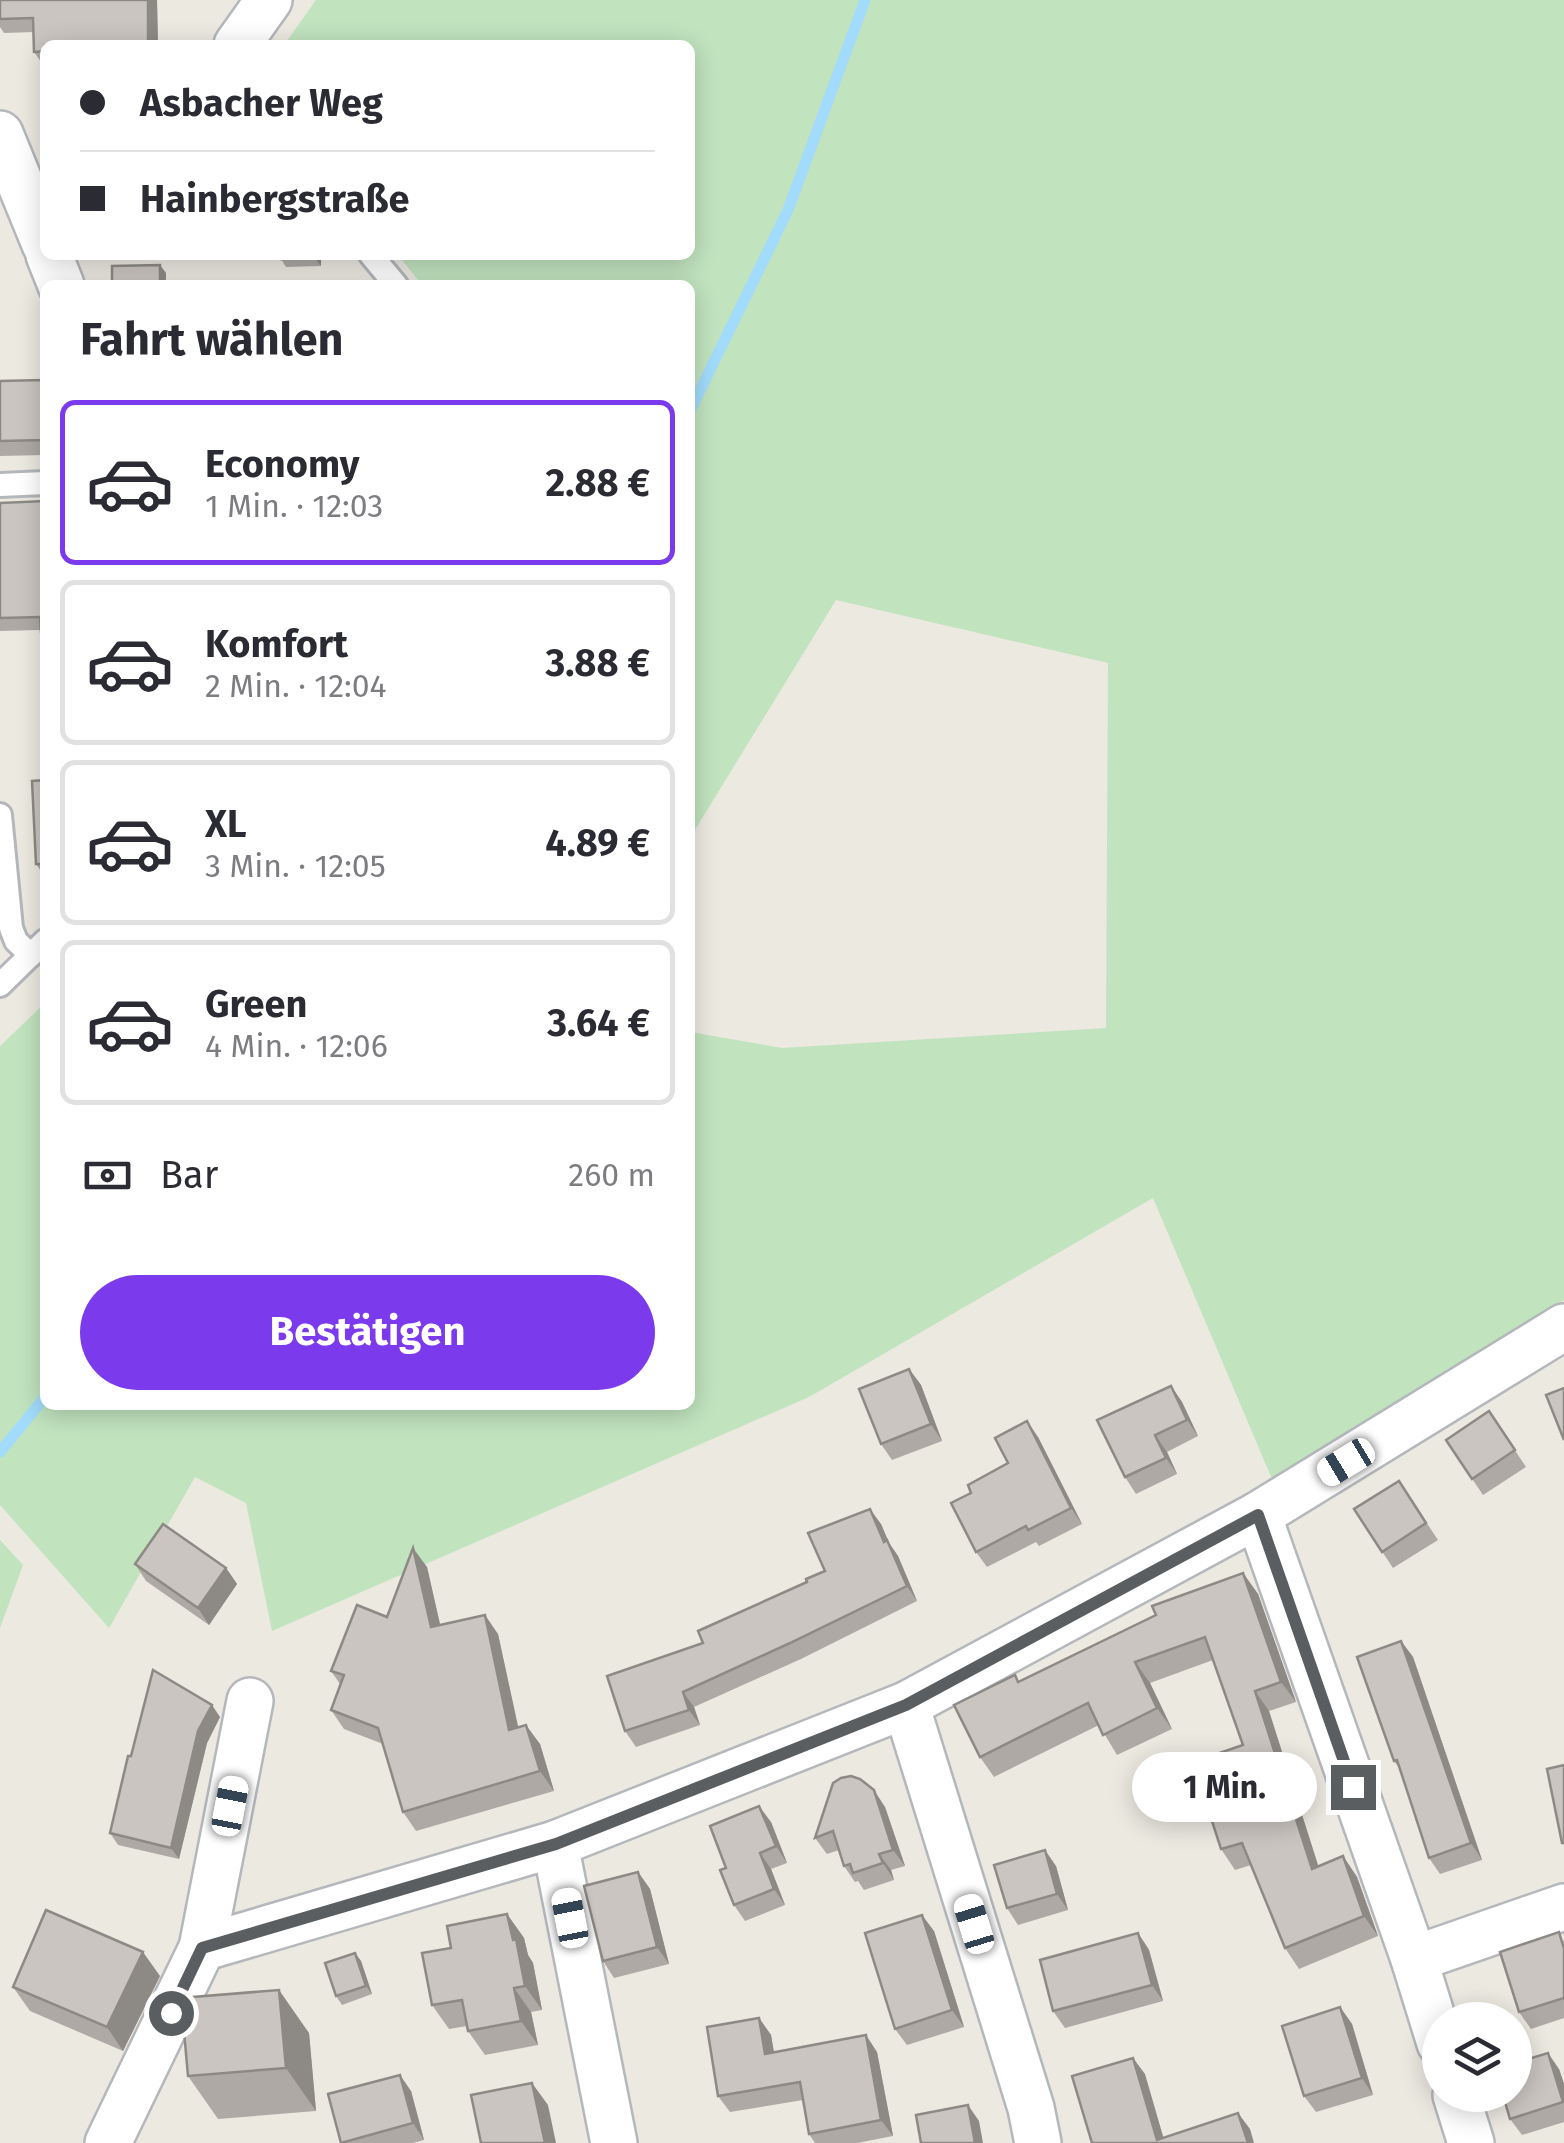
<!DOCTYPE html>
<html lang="de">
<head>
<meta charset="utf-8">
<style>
  :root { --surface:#fff; --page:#f7f7f7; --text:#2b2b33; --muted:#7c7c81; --line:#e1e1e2; --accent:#7c3aed }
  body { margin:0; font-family:"Fira Sans",sans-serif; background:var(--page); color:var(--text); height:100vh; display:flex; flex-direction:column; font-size:38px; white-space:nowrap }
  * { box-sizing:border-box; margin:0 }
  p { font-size:32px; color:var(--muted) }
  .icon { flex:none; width:55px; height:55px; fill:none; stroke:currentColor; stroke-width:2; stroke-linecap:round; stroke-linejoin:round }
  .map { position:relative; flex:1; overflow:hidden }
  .panel { position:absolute; left:40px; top:280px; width:655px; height:1130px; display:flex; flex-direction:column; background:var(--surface); border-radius:15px; box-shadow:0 5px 25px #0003 }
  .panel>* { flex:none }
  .banner { position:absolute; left:40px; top:40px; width:655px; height:220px; border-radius:15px; box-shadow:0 5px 25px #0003; display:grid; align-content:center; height:220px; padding:0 40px; background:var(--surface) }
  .buttons { position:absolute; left:1422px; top:2002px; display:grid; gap:20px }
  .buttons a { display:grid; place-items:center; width:110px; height:110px; border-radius:50%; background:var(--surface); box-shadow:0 5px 25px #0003; font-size:50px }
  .end { position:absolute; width:45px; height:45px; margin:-22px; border:12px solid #5a5e61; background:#fff; box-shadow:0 0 0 5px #fff }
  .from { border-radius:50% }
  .bubble { position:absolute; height:70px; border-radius:35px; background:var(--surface); box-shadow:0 5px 25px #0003; font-size:32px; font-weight:700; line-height:70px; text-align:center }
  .car { position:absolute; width:30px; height:60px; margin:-30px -15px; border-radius:12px; box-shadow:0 0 8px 2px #0007; background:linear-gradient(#fff 24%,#345 0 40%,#fff 0 76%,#345 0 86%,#fff 0) }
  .banner b { display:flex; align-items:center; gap:35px; height:95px; font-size:38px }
  .banner b+b { border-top:2px solid var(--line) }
  .banner i { width:25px; height:25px; background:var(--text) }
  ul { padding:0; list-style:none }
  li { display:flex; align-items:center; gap:30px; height:165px; margin:0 20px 15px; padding:0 20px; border:5px solid var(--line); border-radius:15px }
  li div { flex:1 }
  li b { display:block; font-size:38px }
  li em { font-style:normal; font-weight:700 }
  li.selected { border-color:var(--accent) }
  li>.icon { width:90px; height:90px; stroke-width:1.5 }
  h2 { padding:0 40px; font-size:45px; line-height:120px }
  .pay { display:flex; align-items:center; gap:25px; height:110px; padding:0 40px; font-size:38px }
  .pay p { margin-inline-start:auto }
  .cta { display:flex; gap:20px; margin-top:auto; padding:20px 40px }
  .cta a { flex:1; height:115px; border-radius:60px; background:var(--accent); color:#fff; font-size:40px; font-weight:700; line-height:115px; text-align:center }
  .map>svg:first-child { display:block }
  .green { fill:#c1e3be }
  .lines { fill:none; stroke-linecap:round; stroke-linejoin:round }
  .stream { stroke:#a2dbfb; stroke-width:11 }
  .service-casing { stroke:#b4b7bb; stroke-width:28 }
  .minor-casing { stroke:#b4b7bb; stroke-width:50 }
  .service { stroke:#fff; stroke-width:22 }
  .minor { stroke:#fff; stroke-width:45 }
  .wall { fill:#aea9a5 }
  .shaded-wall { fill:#8d8a86 }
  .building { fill:#cac5c0; stroke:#8d8a86; stroke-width:2.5 }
  .route { stroke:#5a5e61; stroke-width:12 }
</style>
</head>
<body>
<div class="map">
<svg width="1564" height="2143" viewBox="0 0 1564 2143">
  <rect width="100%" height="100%" fill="#ece9e1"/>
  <g class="green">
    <path d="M 316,0 L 1564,0 L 1564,1300 L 1433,1385 L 1272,1479 L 1153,1198 L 809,1397 L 272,1631 L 246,1503 L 195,1477 L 109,1628 L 0,1505 L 0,1046 L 45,1003 L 45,1405 L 690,1405 L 690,1032 L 782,1048 L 1106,1028 L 1108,663 L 836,600 L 690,838 L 690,285 L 422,285 L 398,255 L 690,255 L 690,45 L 284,45 Z"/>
    <path d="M 0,1540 L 23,1565 L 0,1628 Z"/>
  </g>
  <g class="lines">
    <g class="stream">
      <path d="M 690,411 L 788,210 L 865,0"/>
      <path d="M 0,1452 L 45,1397"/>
    </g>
    <defs>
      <g id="service">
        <path d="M 371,255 L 396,285"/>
        <path d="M 0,485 L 45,483"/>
        <path d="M 0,815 L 11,928 L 16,941 L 31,955"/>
        <path d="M 0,985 L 45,941"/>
      </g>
      <g id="minor">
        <path d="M 237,45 L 269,0"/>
        <path d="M 0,134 L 45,244"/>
        <path d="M 49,255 L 61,285"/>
        <path d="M 1258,1515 L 1414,1959 L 1440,2043"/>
        <path d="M 906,1705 L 1031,2108 L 1038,2143"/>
        <path d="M 555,1844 L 614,2143"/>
        <path d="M 202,1948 L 555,1844 L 906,1705 L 1258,1515 L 1564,1327"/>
        <path d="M 1414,1959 L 1564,1907"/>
        <path d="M 1456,2095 L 1471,2143"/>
        <path d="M 108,2143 L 202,1948 L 250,1701"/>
      </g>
    </defs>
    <use href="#service" class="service-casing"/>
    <use href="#minor" class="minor-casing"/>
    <use href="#service" class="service"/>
    <use href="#minor" class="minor"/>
  </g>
  <g class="wall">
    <path d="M 0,0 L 157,0 L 158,45 L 45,45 L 45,66 L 44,66 L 34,52 L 34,32 L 4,33 L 0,27 Z"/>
    <path d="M 281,255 L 321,255 L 321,266 L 286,267 L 281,259 Z"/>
    <path d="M 0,381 L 45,385 L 45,455 L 0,456 Z"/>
    <path d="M 45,501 L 45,638 L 40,630 L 0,631 L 0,503 Z"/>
    <path d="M 45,780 L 45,877 L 36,864 Z"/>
    <path d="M 909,1369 L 921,1385 L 942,1441 L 892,1460 L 881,1444 Z"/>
    <path d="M 1171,1386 L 1182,1402 L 1198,1436 L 1167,1452 L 1177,1474 L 1136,1494 L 1125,1477 Z"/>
    <path d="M 1489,1411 L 1526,1467 L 1483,1495 L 1446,1440 Z"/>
    <path d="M 1038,1437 L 1082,1524 L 1039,1546 L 1036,1542 L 987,1567 L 976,1552 L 971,1493 Z"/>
    <path d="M 1399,1481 L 1438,1540 L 1393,1568 L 1354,1509 Z"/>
    <path d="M 881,1524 L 889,1543 L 898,1556 L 917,1601 L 801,1659 L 694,1707 L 700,1725 L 636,1747 L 625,1731 L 703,1643 L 825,1571 Z"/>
    <path d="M 135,1564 L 226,1568 L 237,1584 L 209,1625 L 146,1581 Z"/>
    <path d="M 427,1567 L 440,1625 L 498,1634 L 518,1728 L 540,1744 L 554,1791 L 416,1831 L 403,1812 L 383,1744 L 344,1729 L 331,1710 L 340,1684 L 331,1671 L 387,1617 Z"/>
    <path d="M 1243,1573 L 1258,1594 L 1296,1702 L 1269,1711 L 1318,1866 L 1343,1856 L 1357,1877 L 1378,1936 L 1299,1969 L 1285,1948 L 1251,1865 L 1235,1870 L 1221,1849 L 1243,1745 L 1213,1660 L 1150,1683 L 1172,1729 L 1117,1755 L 1099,1725 L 994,1777 L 980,1757 L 1019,1681 Z"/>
    <path d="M 1401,1641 L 1413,1657 L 1482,1860 L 1440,1874 L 1429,1858 L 1400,1769 L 1394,1761 Z"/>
    <path d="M 220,1717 L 207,1743 L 179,1859 L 118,1845 L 110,1833 L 131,1756 Z"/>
    <path d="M 885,1807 L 905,1866 L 891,1870 L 894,1880 L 864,1890 L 858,1881 L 855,1882 L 844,1866 L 839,1850 L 827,1854 L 815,1838 Z"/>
    <path d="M 771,1822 L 787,1863 L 771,1869 L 785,1905 L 745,1921 L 734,1905 L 726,1868 Z"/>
    <path d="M 1056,1866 L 1068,1910 L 1018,1925 L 1007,1908 Z"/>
    <path d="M 638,1872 L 650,1889 L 669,1964 L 614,1978 L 603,1961 Z"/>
    <path d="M 507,1914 L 524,1938 L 528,1955 L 533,1963 L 542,2010 L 531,2012 L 538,2045 L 485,2055 L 468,2031 L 467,2026 L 449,2029 L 432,2005 L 451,1948 Z"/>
    <path d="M 934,1931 L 964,2027 L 907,2045 L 895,2029 Z"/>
    <path d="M 1138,1933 L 1149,1950 L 1163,2001 L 1065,2028 L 1053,2011 Z"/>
    <path d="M 1564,1940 L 1564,2018 L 1531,2029 L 1519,2012 Z"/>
    <path d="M 355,1953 L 361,1961 L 372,1994 L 342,2005 L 336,1996 Z"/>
    <path d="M 160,1976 L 123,2051 L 30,2011 L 13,1987 Z"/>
    <path d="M 1340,2007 L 1352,2024 L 1373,2095 L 1316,2112 L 1304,2096 Z"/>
    <path d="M 759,2018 L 771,2035 L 774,2053 L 877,2052 L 893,2136 L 857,2143 L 815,2143 L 809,2134 L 803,2100 L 730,2112 L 718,2096 Z"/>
    <path d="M 309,2033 L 316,2111 L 218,2119 L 188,2076 Z"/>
    <path d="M 1559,2069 L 1564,2084 L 1564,2122 L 1522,2135 L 1510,2119 Z"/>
    <path d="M 411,2091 L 424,2140 L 413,2143 L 341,2143 Z"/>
  </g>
  <g class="shaded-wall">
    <path d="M 148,0 L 157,0 L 158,45 L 148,45 Z"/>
    <path d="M 315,255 L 321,255 L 321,266 L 315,258 Z"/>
    <path d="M 160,265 L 166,273 L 166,285 L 160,285 Z"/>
    <path d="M 42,380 L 45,385 L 45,411 L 42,407 Z"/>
    <path d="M 909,1369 L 921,1385 L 942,1441 L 931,1424 Z"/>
    <path d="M 1171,1386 L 1182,1402 L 1198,1436 L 1187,1420 Z"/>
    <path d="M 1027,1421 L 1038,1437 L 1082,1524 L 1071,1508 Z"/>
    <path d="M 1155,1435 L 1167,1452 L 1177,1474 L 1166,1458 Z"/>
    <path d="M 870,1509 L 881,1524 L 889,1543 L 898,1556 L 917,1601 L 907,1586 L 884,1542 Z"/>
    <path d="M 413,1548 L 427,1567 L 445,1646 L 431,1627 Z"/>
    <path d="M 226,1568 L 237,1584 L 209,1625 L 198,1608 Z"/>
    <path d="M 1243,1573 L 1258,1594 L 1296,1702 L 1281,1682 Z"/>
    <path d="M 485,1615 L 498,1634 L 523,1749 L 509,1730 Z"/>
    <path d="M 1401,1641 L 1413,1657 L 1482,1860 L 1471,1843 Z"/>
    <path d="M 1135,1662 L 1150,1683 L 1172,1729 L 1157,1708 Z"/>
    <path d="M 1255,1691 L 1269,1711 L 1326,1890 L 1312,1869 Z"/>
    <path d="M 683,1692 L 694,1707 L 700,1725 L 689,1710 Z"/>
    <path d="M 212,1705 L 220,1717 L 207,1743 L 179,1859 L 171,1848 L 198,1731 Z"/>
    <path d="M 526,1725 L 540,1744 L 554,1791 L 540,1771 Z"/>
    <path d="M 874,1790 L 885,1807 L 905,1866 L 893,1850 Z"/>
    <path d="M 759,1806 L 771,1822 L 787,1863 L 776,1846 Z"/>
    <path d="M 1045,1850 L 1056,1866 L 1068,1910 L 1057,1894 Z"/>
    <path d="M 760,1853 L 771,1869 L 785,1905 L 774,1889 Z"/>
    <path d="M 879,1854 L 891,1870 L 894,1880 L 883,1863 Z"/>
    <path d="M 1343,1856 L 1357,1877 L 1378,1936 L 1364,1916 Z"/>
    <path d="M 638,1872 L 650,1889 L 669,1964 L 657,1947 Z"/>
    <path d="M 507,1914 L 524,1938 L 528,1955 L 533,1963 L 542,2010 L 525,1986 Z"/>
    <path d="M 922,1915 L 934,1931 L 964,2027 L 952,2010 Z"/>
    <path d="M 1138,1933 L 1149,1950 L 1163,2001 L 1152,1985 Z"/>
    <path d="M 143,1952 L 160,1976 L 123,2051 L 107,2027 Z"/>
    <path d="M 355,1953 L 361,1961 L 372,1994 L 366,1986 Z"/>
    <path d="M 514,1988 L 531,2012 L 538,2045 L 521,2021 Z"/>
    <path d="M 279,1990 L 309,2033 L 316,2111 L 286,2068 Z"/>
    <path d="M 1340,2007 L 1352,2024 L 1373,2095 L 1362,2078 Z"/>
    <path d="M 759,2018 L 771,2035 L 777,2070 L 765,2054 Z"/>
    <path d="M 866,2035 L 877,2052 L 893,2136 L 881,2120 Z"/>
    <path d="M 1548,2053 L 1559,2069 L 1564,2084 L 1564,2103 Z"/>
    <path d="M 1133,2058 L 1145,2074 L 1165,2143 L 1157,2140 Z"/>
    <path d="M 400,2075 L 411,2091 L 424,2140 L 413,2123 Z"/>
    <path d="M 532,2083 L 548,2105 L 556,2143 L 545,2143 Z"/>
    <path d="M 968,2105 L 979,2121 L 983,2143 L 975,2143 Z"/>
    <path d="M 1238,2113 L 1250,2129 L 1254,2143 L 1248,2143 Z"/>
  </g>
  <g class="building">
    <path d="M 0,0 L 148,0 L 148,45 L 45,45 L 45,51 L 34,52 L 33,18 L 0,19 Z"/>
    <path d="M 281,255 L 315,255 L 315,258 L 281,259 Z"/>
    <path d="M 160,265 L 160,285 L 112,285 L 112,266 Z"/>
    <path d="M 42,380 L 42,407 L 45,407 L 45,440 L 0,441 L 0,381 Z"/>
    <path d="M 45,501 L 45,631 L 41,632 L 40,617 L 0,618 L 0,503 Z"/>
    <path d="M 45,780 L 45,864 L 36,864 L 32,781 Z"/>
    <path d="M 909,1369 L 931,1424 L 881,1444 L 859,1389 Z"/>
    <path d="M 1171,1386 L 1187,1420 L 1155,1435 L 1166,1458 L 1125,1477 L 1097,1420 Z"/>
    <path d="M 1564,1388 L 1564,1440 L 1546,1395 Z"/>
    <path d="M 1489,1411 L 1515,1450 L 1472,1479 L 1446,1440 Z"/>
    <path d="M 1027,1421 L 1071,1508 L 1028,1530 L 1026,1526 L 976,1552 L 951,1503 L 971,1493 L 968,1485 L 1008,1463 L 995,1438 Z"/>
    <path d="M 1399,1481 L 1426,1523 L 1382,1552 L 1354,1509 Z"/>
    <path d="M 870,1509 L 884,1542 L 887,1540 L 907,1586 L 790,1643 L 683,1692 L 689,1710 L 625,1731 L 607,1676 L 703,1643 L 698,1631 L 807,1582 L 806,1579 L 825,1571 L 808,1533 Z"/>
    <path d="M 163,1524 L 226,1568 L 198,1608 L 135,1564 Z"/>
    <path d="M 413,1548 L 431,1627 L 485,1615 L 509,1730 L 526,1725 L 540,1771 L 403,1812 L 378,1728 L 331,1710 L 344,1675 L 331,1671 L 357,1605 L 387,1617 Z"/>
    <path d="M 1243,1573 L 1281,1682 L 1255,1691 L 1312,1869 L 1343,1856 L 1364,1916 L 1285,1948 L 1242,1843 L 1221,1849 L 1193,1762 L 1243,1745 L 1205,1637 L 1135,1662 L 1157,1708 L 1103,1735 L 1088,1703 L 980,1757 L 954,1705 L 1015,1675 L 1018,1682 L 1156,1615 L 1152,1606 Z"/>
    <path d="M 1401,1641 L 1471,1843 L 1429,1858 L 1397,1760 L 1394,1761 L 1357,1657 Z"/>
    <path d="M 153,1670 L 212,1705 L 198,1731 L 171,1848 L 110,1833 L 128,1756 L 131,1756 Z"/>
    <path d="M 1564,1765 L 1564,1843 L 1562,1843 L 1547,1769 Z"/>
    <path d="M 851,1776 L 860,1779 L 874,1790 L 893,1850 L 879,1854 L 883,1863 L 853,1873 L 850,1864 L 844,1866 L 833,1831 L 815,1838 L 833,1783 L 841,1778 Z"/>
    <path d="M 759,1806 L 776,1846 L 760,1853 L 774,1889 L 734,1905 L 720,1870 L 726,1868 L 710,1826 Z"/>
    <path d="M 1045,1850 L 1057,1894 L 1007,1908 L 994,1865 Z"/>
    <path d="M 638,1872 L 657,1947 L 603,1961 L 584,1886 Z"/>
    <path d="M 46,1910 L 143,1952 L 107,2027 L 13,1987 Z"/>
    <path d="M 507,1914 L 513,1940 L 516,1939 L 525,1986 L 514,1988 L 521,2021 L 468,2031 L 462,2000 L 432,2005 L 422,1953 L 451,1948 L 447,1926 Z"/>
    <path d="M 922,1915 L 952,2010 L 895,2029 L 865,1933 Z"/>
    <path d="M 1559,1932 L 1564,1949 L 1564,1998 L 1519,2012 L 1500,1952 Z"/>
    <path d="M 1138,1933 L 1152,1985 L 1053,2011 L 1040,1960 Z"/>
    <path d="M 355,1953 L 366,1986 L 336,1996 L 325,1963 Z"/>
    <path d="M 279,1990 L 286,2068 L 188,2076 L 181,1998 Z"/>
    <path d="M 1340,2007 L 1362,2078 L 1304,2096 L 1282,2026 Z"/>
    <path d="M 759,2018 L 765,2054 L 866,2035 L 881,2120 L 809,2134 L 800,2082 L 718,2096 L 707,2027 Z"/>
    <path d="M 1548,2053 L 1563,2102 L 1510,2119 L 1503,2095 L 1515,2095 L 1515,2063 Z"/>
    <path d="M 1133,2058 L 1157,2140 L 1238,2113 L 1248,2143 L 1092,2143 L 1072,2076 Z"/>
    <path d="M 400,2075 L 413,2123 L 341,2143 L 328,2094 Z"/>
    <path d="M 532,2083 L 545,2143 L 481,2143 L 471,2095 Z"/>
    <path d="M 968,2105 L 975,2143 L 921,2143 L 916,2115 Z"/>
  </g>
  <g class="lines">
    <path class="route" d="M 171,2013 L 202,1948 L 556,1844 L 906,1705 L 1258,1515 L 1353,1787"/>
  </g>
</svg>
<div class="buttons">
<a><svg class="icon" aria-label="layers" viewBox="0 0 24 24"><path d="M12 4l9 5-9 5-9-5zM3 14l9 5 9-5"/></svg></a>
</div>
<i class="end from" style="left:171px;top:2013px"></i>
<i class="end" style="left:1353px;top:1787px"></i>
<div class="bubble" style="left:1132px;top:1752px;width:185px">1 Min.</div>
<i class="car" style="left:1346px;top:1462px;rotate:239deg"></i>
<i class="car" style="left:230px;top:1806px;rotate:11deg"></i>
<i class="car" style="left:570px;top:1918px;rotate:349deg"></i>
<i class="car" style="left:974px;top:1924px;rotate:343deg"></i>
<div class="banner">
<b><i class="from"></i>Asbacher Weg</b>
<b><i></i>Hainbergstraße</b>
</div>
<section class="panel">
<h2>Fahrt wählen</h2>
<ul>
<li class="selected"><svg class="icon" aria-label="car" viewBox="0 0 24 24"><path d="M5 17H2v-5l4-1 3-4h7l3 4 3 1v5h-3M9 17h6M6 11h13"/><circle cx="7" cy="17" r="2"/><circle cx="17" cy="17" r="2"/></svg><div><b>Economy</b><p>1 Min. · 12:03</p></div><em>2.88 €</em></li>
<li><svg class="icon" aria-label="car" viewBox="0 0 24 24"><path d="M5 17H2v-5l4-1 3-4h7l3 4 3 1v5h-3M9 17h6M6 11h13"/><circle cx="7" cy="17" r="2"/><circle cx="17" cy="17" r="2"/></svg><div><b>Komfort</b><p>2 Min. · 12:04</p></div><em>3.88 €</em></li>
<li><svg class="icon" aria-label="car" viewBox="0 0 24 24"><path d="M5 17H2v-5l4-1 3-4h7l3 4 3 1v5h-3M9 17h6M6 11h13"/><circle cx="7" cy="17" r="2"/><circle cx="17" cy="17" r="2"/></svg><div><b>XL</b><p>3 Min. · 12:05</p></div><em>4.89 €</em></li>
<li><svg class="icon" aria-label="car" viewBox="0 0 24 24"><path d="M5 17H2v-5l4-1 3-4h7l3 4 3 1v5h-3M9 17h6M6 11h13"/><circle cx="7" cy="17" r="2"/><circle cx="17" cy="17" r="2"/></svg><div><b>Green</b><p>4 Min. · 12:06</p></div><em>3.64 €</em></li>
</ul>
<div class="pay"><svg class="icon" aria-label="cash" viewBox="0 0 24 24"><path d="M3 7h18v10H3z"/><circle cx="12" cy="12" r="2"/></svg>Bar<p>260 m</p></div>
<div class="cta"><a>Bestätigen</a></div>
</section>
</div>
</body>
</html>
